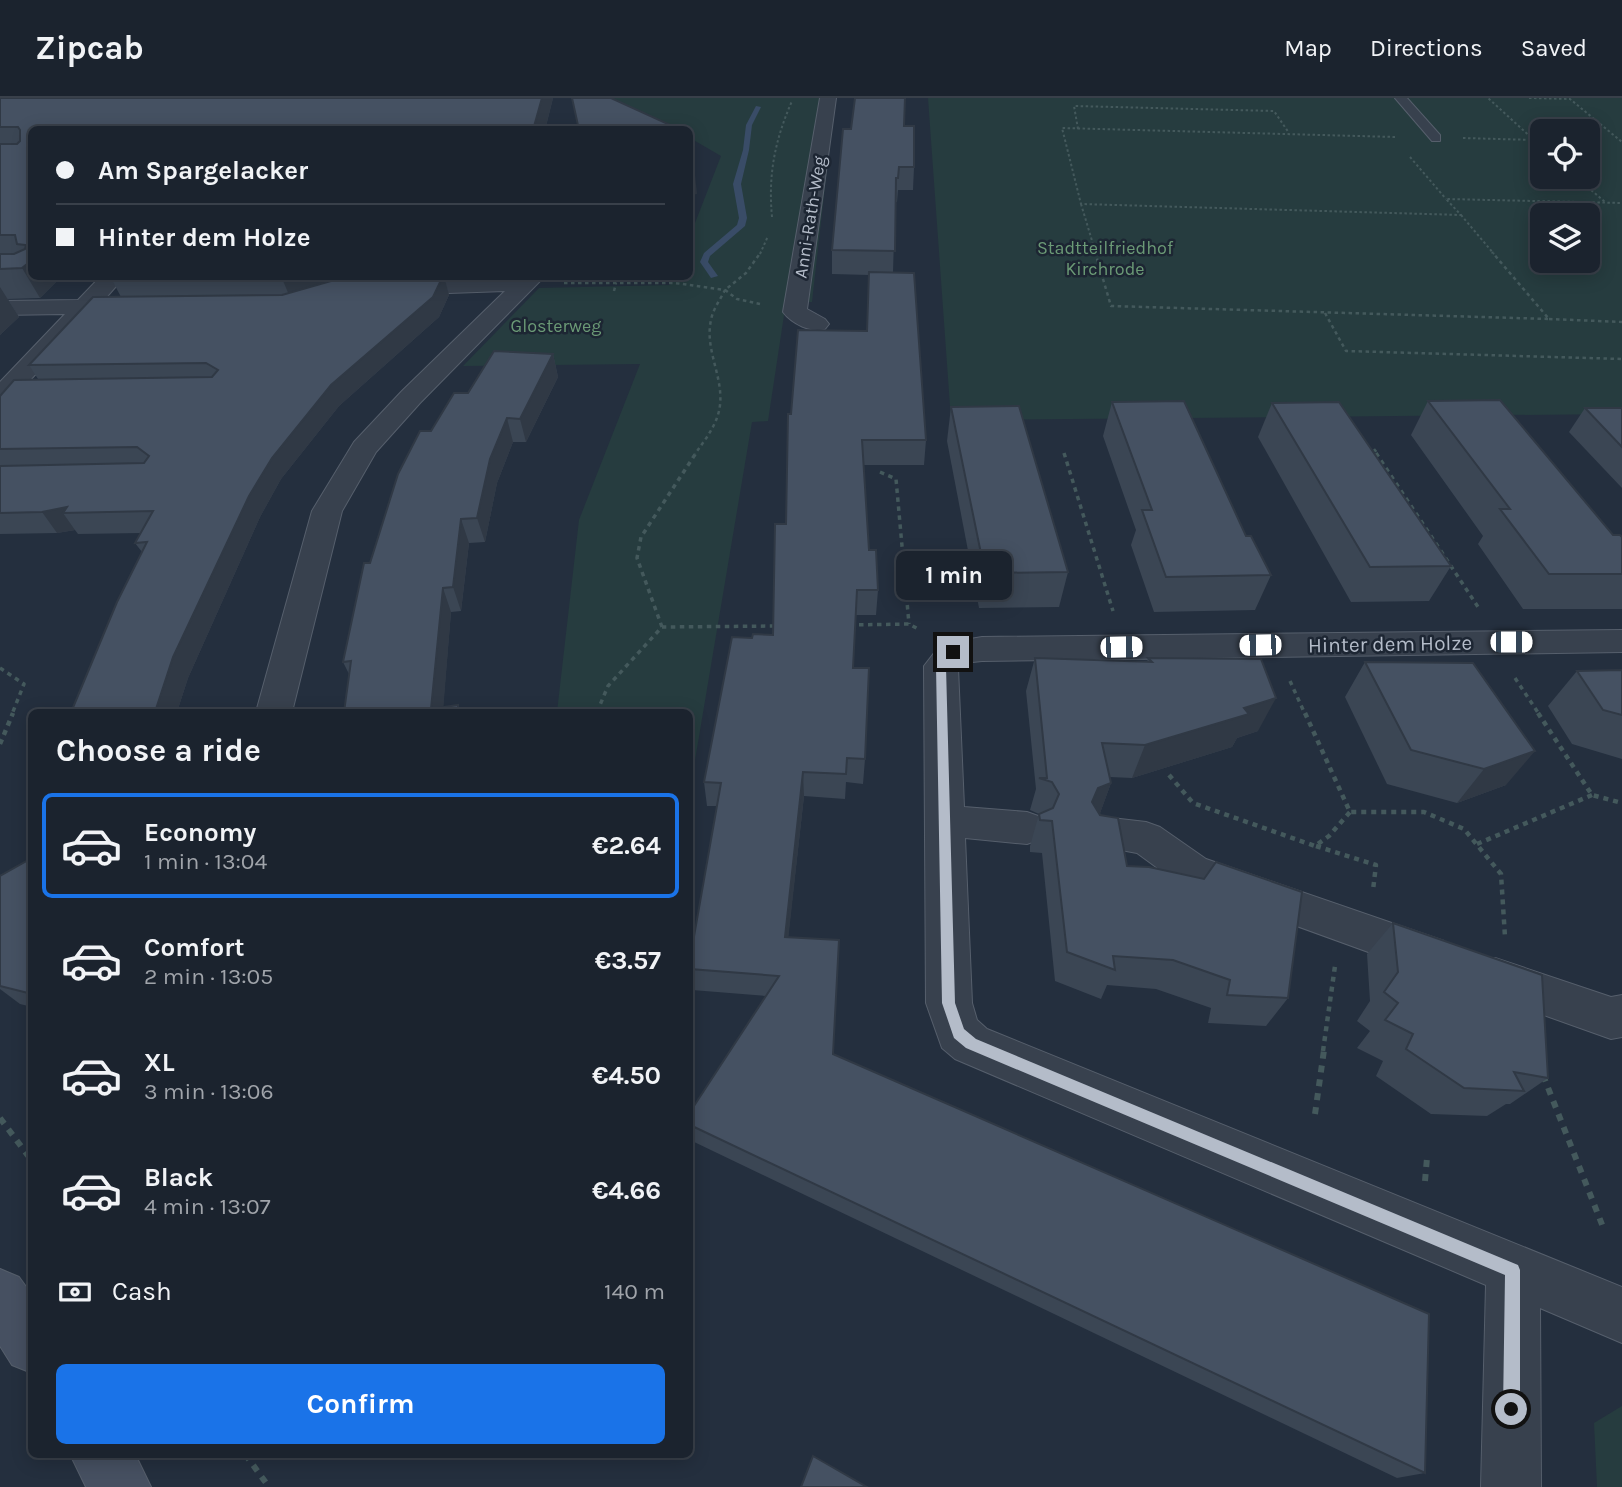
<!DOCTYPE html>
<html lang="en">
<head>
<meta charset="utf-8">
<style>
  :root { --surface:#1b232e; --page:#242b36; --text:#f1f3f6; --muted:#a0a4aa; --line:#39404a; --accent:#1a73e8 }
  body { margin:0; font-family:Karla,sans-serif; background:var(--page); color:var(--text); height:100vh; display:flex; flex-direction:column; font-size:26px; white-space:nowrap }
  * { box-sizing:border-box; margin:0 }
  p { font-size:23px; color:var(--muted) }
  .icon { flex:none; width:38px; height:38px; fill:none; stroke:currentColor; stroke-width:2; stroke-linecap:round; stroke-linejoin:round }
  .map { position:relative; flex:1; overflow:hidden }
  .details { position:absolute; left:28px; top:611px; width:665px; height:749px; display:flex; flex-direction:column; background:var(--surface); border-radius:10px; box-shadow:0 4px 18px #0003,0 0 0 2px var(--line) }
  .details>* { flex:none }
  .top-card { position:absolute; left:28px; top:28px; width:665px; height:154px; border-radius:10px; box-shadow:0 4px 18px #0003,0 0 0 2px var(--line); display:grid; align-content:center; height:154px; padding:0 28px; background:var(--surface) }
  .tools { position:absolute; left:1530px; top:21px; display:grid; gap:14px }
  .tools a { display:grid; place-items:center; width:70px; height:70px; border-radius:10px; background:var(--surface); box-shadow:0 4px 18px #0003,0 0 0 2px var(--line); font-size:35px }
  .end { position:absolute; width:32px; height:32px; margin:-16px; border:9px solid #b4bcc9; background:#111; box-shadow:0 0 0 4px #111 }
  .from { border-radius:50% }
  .bubble { position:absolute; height:49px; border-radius:10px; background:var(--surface); box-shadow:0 4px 18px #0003,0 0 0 2px var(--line); font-size:23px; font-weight:700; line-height:49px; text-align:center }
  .car { position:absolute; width:21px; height:42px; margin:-21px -10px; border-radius:9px; box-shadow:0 0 5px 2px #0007; background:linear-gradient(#fff 24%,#345 0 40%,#fff 0 76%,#345 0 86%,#fff 0) }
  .top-card b { display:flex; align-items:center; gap:24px; height:66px; font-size:26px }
  .top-card b+b { border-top:2px solid var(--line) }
  .top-card i { width:18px; height:18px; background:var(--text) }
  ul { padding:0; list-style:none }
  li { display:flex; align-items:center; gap:21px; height:105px; margin:0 14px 10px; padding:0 14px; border:4px solid transparent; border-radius:10px }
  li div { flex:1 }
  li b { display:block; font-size:26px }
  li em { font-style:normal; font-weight:700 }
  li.on { border-color:var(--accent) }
  li>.icon { width:63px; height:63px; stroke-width:1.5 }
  h2 { padding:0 28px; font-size:32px; line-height:84px }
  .pay { display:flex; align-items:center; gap:18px; height:77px; padding:0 28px; font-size:26px }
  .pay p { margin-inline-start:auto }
  .action { display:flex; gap:14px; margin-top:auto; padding:14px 28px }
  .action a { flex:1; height:80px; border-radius:10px; background:var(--accent); color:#fff; font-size:28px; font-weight:700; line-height:80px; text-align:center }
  header { display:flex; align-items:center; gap:42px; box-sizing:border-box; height:98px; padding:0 35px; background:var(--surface); border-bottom:2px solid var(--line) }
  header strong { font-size:33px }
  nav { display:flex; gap:38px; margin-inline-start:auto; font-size:24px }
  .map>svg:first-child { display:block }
  .green { fill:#263c3f; fill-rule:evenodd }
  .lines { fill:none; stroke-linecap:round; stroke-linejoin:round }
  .stream { fill:#394c67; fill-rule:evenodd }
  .lane-casing { stroke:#565f6c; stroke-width:2 }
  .street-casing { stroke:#565f6c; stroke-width:2 }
  .secondary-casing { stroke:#565f6c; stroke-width:2 }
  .path-far4 { stroke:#44595c; stroke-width:2; stroke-dasharray:2.5 2.5; stroke-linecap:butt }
  .path-far3 { stroke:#44595c; stroke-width:2.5; stroke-dasharray:3.5 3.5; stroke-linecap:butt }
  .path-far2 { stroke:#44595c; stroke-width:3.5; stroke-dasharray:4.5 4.5; stroke-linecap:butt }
  .path-far1 { stroke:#44595c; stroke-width:4.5; stroke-dasharray:5 5; stroke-linecap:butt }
  .path { stroke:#44595c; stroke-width:6; stroke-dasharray:7 7; stroke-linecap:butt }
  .lane { fill:#38414e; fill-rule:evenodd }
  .street { fill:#38414e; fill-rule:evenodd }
  .secondary { fill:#465061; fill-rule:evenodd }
  .wall { fill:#3b4654 }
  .shaded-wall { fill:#303945 }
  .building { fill:#455162; stroke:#303945; stroke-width:2 }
  .route { fill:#b4bcc9 }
  .labels { text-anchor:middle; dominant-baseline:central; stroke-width:5; stroke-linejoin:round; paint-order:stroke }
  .far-street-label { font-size:18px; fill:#b4bcc9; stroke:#1d2633 }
  .far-park-label { font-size:18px; fill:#6b9a76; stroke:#1d2633 }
  .street-label { font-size:21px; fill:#b4bcc9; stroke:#1d2633 }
</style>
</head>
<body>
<header>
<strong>Zipcab</strong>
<nav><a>Map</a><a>Directions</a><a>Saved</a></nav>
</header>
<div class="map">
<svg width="1622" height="1389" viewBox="0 0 1622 1389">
  <rect width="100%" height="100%" fill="#242f3e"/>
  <g class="green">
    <path d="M 607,0 L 835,0 L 812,204 L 786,204 L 768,323 L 752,324 L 690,692 L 690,614 L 557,614 L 579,422 L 640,266 L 463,268 L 539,190 L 670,187 L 674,179 L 690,178 L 690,138 L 721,58 L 690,40 L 690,32 L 654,31 Z"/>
    <path d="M 928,0 L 1622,0 L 1622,316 L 951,322 ZM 1542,33 L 1587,33 L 1587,79 L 1542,79 ZM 1542,117 L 1587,117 L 1587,163 L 1542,163 Z"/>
    <path d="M 1622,1308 L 1622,1389 L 1597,1389 L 1594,1325 Z"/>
  </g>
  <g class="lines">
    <path class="stream" d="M 756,8 L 761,9 L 752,27 L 749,52 L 741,86 L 747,120 L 745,128 L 710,158 L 708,164 L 718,178 L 711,180 L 700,164 L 704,155 L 737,127 L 739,120 L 733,86 L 743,52 L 746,27 Z"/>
    <defs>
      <path id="lane" d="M 1395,0 L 1407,0 L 1440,37 L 1440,43 L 1432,43 Z"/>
      <g id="street">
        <path d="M 820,0 L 836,0 L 807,211 L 825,221 L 829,226 L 825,231 C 811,235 792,226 783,214 Z"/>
        <path d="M 101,178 L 125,178 L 104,202 L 144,204 L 148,209 L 144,214 L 91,216 L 9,305 L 0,307 L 0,284 L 65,216 L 0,217 L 0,203 L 78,202 Z"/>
        <path d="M 545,178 L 420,305 L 376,354 L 342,413 L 292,614 L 256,614 L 312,413 L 354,344 L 402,293 L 505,193 L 393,197 L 385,195 L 382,190 L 385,185 L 393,183 Z"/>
        <path d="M 1622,532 L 1622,554 L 982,563 L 963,565 L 958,570 L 964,709 L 1027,714 L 1041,719 L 1047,730 L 1041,741 L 1027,746 L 965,740 L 972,905 L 977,922 L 987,931 L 1622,1189 L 1622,1245 L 1540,1210 L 1541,1389 L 1481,1389 L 1486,1187 L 955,961 L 942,950 L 926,905 L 924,568 L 941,546 L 982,539 Z"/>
        <path d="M 1103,719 L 1146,724 L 1160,729 L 1206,761 L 1444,843 L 1451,857 L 1444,871 L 1429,876 L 1178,785 L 1137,755 L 1089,746 L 1083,735 L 1089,724 Z"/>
        <path d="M 1495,860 L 1611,899 L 1622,897 L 1622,939 L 1611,941 L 1479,894 L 1473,880 L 1479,866 Z"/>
      </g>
      <g id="secondary">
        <path d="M 0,1171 L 19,1179 L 32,1197 L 32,1275 L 12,1267 L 0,1248 Z"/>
        <path d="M 70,1356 L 135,1356 L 151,1389 L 86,1389 Z"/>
      </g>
    </defs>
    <use href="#lane" class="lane-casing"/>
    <use href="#street" class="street-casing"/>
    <use href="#secondary" class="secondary-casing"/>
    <g class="path-far4">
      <path d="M 1529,0 L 1570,1 L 1622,44"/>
      <path d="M 1078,31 L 1074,8 L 1274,13 L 1289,35"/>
      <path d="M 1395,39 L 1062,30 L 1081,106 L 1461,117 L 1446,101 L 1622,105"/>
      <path d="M 1463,40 L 1534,42 L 1488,0"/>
      <path d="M 1534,42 L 1542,49"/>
      <path d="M 1410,59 L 1446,101"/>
      <path d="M 1576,79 L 1605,104"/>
      <path d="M 1081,106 L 1096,156"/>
      <path d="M 1461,117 L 1494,156"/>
      <path d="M 772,119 C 768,76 775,42 792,3"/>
      <path d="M 760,156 L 768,138"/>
    </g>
    <g class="path-far3">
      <path d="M 1095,154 L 1111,208 L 1549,221 L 1492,154"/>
      <path d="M 564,185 L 675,185 L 725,192 C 720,202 713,211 711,222 C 704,253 726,282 719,313 C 715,330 704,343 695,356"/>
      <path d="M 614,193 L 616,185"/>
      <path d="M 760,206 L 737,201 L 725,192 L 746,175 L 761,154"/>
      <path d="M 1325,215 L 1346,253 L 1622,261"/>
      <path d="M 1549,221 L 1622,224"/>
      <path d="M 1374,351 L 1378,356"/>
    </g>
    <g class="path-far2">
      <path d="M 1064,355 L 1113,513"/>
      <path d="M 1376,355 L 1478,509"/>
      <path d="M 880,374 L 896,381 L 909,526"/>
      <path d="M 850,527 L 909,526 L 920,532"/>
      <path d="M 662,529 L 637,460 L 641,439 L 696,355"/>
      <path d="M 0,570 L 24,586 L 12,616"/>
      <path d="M 1515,580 L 1539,616"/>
      <path d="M 1290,583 L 1305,616"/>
      <path d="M 597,614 L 608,588 L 662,529 L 778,528"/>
    </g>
    <g class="path-far1">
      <path d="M 1305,615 L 1350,714 L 1424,714 L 1464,731 L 1501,776 L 1505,839"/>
      <path d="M 1538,615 L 1592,697 L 1622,705"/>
      <path d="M 0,646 L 13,615"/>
      <path d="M 1169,677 L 1193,705 L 1315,748 L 1329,738 L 1350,714"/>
      <path d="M 1477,746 L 1592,697"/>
      <path d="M 1316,748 L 1376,767 L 1373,792"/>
      <path d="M 1323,953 L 1335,868"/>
    </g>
    <g class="path">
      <path d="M 1543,977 L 1603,1129"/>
      <path d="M 1315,1016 L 1324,952"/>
      <path d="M 0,1020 L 32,1063"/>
      <path d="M 1425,1083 L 1427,1060"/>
      <path d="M 245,1356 L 269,1389"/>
    </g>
    <use href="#lane" class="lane"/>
    <use href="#street" class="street"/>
    <use href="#secondary" class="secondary"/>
  </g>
  <g class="wall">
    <path d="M 0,0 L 553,0 L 545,32 L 32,32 L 32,178 L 62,178 L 40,200 L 8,201 L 19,219 L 0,237 Z"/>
    <path d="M 904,28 L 914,69 L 913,92 L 898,92 L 897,104 L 895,104 L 893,175 L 926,342 L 924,367 L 863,367 L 869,452 L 878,492 L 876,517 L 856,517 L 853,570 L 865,661 L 863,686 L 846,684 L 845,701 L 804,698 L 788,839 L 833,957 L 1425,1375 L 1397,1380 L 690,1042 L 690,1014 L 766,898 L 692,892 L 690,880 L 690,861 L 717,708 L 707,708 L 704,684 L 752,540 L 773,537 L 786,426 L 791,316 L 867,233 L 869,177 L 832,176 L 832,152 L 851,31 Z"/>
    <path d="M 110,178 L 444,178 L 449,197 L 439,219 L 339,308 L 281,381 L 260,419 L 188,580 L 177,614 L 56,614 L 72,612 L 142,454 L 135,445 L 141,435 L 78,436 L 75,432 L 57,435 L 0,436 L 0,298 L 38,281 L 29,267 L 121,199 Z"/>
    <path d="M 553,256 L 558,279 L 526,344 L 513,344 L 497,385 L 485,444 L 469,445 L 461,513 L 451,514 L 443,609 L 461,614 L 344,614 L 349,576 L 343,564 L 370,465 L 468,295 Z"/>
    <path d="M 1428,303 L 1613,437 L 1622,439 L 1622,511 L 1523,511 L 1478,446 L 1483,438 L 1411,337 Z"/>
    <path d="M 1112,304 L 1246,438 L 1271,477 L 1255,512 L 1154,514 L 1131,447 L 1136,432 L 1103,338 Z"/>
    <path d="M 1272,305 L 1451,468 L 1429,503 L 1351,504 L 1258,339 Z"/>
    <path d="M 951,309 L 1068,474 L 1059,509 L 979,510 L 947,343 Z"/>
    <path d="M 1585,310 L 1622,310 L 1622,390 L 1569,334 Z"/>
    <path d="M 1035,560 L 1147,564 L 1148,560 L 1258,633 L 1237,640 L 1232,649 L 1132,680 L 1110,679 L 1111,685 L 1100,715 L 1127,768 L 1288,900 L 1266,928 L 1208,925 L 1211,910 L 1156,891 L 1107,887 L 1101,901 L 1055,883 L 1042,755 L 1030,754 L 1030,748 L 1039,716 L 1030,712 L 1036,691 L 1026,593 Z"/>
    <path d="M 1365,564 L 1506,687 L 1457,705 L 1387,686 L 1345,599 Z"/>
    <path d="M 1622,572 L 1622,661 L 1572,646 L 1548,608 L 1577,573 Z"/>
    <path d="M 32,760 L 32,909 L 20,906 L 0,891 L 0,778 Z"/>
    <path d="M 1393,825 L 1548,980 L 1510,1006 L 1506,1006 L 1487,1018 L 1431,1016 L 1376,978 L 1383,963 L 1357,950 L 1370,933 L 1357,923 L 1370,903 L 1367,856 Z"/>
  </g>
  <g class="shaded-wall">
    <path d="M 542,0 L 553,0 L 545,32 L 533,32 Z"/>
    <path d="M 668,26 L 668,32 L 647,32 Z"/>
    <path d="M 690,77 L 695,77 L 697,96 L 690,97 Z"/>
    <path d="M 32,162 L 32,178 L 62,178 L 40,200 L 22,170 Z"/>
    <path d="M 281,178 L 343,178 L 344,181 L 289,197 Z"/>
    <path d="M 444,178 L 449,197 L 439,219 L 339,308 L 281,381 L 260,419 L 188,580 L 177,614 L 155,614 L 173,559 L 249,398 L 272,360 L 331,287 Z"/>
    <path d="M 0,189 L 19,219 L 0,237 Z"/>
    <path d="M 553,256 L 558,279 L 526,344 L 520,321 Z"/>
    <path d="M 507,320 L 513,344 L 497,385 L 485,444 L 477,420 L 490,361 Z"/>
    <path d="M 67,409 L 63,415 L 75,432 L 57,435 L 42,414 Z"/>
    <path d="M 461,421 L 469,445 L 461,513 L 453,489 Z"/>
    <path d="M 443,490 L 451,514 L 443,614 L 431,611 Z"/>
    <path d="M 1276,600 L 1258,633 L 1237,640 L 1232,649 L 1132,680 L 1145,647 L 1244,610 Z"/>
    <path d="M 1535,653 L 1506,687 L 1457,705 L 1484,671 Z"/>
    <path d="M 803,674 L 804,698 L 786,861 L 785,839 Z"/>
    <path d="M 1111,685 L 1099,718 L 1092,704 L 1098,690 Z"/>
  </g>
  <g class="building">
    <path d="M 0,0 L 542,0 L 533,32 L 32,32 L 32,162 L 22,170 L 0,171 L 0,156 L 14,156 L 25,151 L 26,147 L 17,146 L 15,137 L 0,137 L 0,46 L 17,46 L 20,43 L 20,32 L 18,29 L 0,29 Z"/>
    <path d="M 572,0 L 611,0 L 668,26 L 647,32 L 579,32 Z"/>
    <path d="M 855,0 L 905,0 L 904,28 L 914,28 L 914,69 L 899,69 L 898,80 L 896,80 L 895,153 L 832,152 L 843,31 L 851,31 Z"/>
    <path d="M 869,174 L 914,175 L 926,342 L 862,342 L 869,452 L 876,452 L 878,492 L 857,492 L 853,570 L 869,570 L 865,661 L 847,660 L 846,676 L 803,674 L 785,839 L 839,842 L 833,956 L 1429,1216 L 1425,1375 L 690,1027 L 690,1014 L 779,878 L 690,871 L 690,861 L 721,685 L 704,684 L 732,539 L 752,540 L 753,536 L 773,537 L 775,426 L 786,426 L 788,316 L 791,316 L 798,232 L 867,233 Z"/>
    <path d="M 443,178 L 433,199 L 331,287 L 272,360 L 249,398 L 173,559 L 155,614 L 56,614 L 72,612 L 117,504 L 147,444 L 135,445 L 153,413 L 63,415 L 67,409 L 42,414 L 0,415 L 0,368 L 144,365 L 149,358 L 137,349 L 0,351 L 0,298 L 14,282 L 212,279 L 218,272 L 206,265 L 29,267 L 93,199 L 282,197 L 338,181 Z"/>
    <path d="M 494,253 L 553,256 L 520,321 L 507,320 L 490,361 L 477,420 L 461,421 L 453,489 L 443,490 L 431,611 L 458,607 L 458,614 L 344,614 L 351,563 L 343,564 L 364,465 L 370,465 L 398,376 L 420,333 L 431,333 L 454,295 L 468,295 Z"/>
    <path d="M 1500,302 L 1613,437 L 1620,437 L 1622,439 L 1622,476 L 1549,476 L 1500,411 L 1510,411 L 1428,303 Z"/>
    <path d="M 1184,303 L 1246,438 L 1251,438 L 1271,477 L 1166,479 L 1142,412 L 1152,412 L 1112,304 Z"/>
    <path d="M 1339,304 L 1451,468 L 1370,469 L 1272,305 Z"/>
    <path d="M 1019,308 L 1068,474 L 985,475 L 951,309 Z"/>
    <path d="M 1585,310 L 1622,310 L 1622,349 Z"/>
    <path d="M 1035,560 L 1152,564 L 1148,560 L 1261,561 L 1276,600 L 1244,610 L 1249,616 L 1145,647 L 1102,645 L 1111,685 L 1098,690 L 1092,704 L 1100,717 L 1118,720 L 1127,768 L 1149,769 L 1204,781 L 1216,764 L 1302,794 L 1288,900 L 1227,897 L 1230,882 L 1173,862 L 1113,858 L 1115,872 L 1067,854 L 1052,723 L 1040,722 L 1039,716 L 1053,710 L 1059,696 L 1052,684 L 1039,680 L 1047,680 Z"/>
    <path d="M 1365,564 L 1473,565 L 1535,653 L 1484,671 L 1411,652 Z"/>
    <path d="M 1622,572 L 1622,617 L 1603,612 L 1577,573 Z"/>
    <path d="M 32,760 L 32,896 L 0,888 L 0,778 Z"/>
    <path d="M 1393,825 L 1542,877 L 1548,980 L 1514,974 L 1524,993 L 1464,990 L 1406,951 L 1413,936 L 1385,922 L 1398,905 L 1384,894 L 1398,874 Z"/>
    <path d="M 813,1358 L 867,1389 L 801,1389 Z"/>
  </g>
  <path class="route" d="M 949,552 L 958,554 L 946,569 L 955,905 L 964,931 L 976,941 L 1518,1167 L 1520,1172 L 1520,1311 L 1518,1317 L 1511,1319 L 1505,1317 L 1503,1311 L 1505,1177 L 966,950 L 954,940 L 942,905 L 936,568 Z"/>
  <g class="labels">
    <g class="far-street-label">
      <text transform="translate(810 119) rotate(-81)">Anni-Rath-Weg</text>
    </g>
    <g class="far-park-label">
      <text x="1105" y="150">Stadtteilfriedhof<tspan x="1105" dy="21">Kirchrode</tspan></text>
      <text x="556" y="228">Glosterweg</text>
    </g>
    <g class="street-label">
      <text transform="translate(1390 546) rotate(-1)">Hinter dem Holze</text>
    </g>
  </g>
</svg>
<div class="tools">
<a><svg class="icon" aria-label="locate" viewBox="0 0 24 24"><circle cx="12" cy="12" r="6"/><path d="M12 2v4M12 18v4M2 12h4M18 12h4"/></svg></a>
<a><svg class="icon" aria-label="layers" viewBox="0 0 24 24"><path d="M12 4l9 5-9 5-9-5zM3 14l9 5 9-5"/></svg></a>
</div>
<i class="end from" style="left:1511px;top:1311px"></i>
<i class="end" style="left:953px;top:554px"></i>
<div class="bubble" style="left:896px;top:453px;width:116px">1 min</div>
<i class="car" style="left:1511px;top:544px;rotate:90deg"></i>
<i class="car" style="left:1260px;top:547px;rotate:269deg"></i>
<i class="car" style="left:1121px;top:549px;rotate:89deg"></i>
<div class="top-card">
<b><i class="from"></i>Am Spargelacker</b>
<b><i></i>Hinter dem Holze</b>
</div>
<section class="details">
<h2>Choose a ride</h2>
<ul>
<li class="on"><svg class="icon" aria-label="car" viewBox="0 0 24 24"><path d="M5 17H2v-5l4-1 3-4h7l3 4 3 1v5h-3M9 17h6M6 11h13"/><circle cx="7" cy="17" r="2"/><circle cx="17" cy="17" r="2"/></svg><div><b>Economy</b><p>1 min · 13:04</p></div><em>€2.64</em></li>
<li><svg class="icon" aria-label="car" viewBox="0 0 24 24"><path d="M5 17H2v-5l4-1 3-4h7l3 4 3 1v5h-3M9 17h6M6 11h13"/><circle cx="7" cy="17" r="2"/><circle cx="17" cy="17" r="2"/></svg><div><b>Comfort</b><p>2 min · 13:05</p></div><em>€3.57</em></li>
<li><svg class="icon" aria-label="car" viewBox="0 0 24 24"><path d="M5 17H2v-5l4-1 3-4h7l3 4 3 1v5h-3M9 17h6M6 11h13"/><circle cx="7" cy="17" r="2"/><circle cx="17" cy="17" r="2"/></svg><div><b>XL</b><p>3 min · 13:06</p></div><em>€4.50</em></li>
<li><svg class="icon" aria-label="car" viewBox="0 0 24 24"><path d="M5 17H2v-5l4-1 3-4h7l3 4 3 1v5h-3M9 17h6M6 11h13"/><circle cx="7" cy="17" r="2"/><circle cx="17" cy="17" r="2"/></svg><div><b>Black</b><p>4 min · 13:07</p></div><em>€4.66</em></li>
</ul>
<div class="pay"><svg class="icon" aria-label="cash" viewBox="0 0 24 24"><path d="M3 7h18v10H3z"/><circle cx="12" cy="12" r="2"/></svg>Cash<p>140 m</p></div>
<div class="action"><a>Confirm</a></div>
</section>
</div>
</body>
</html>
